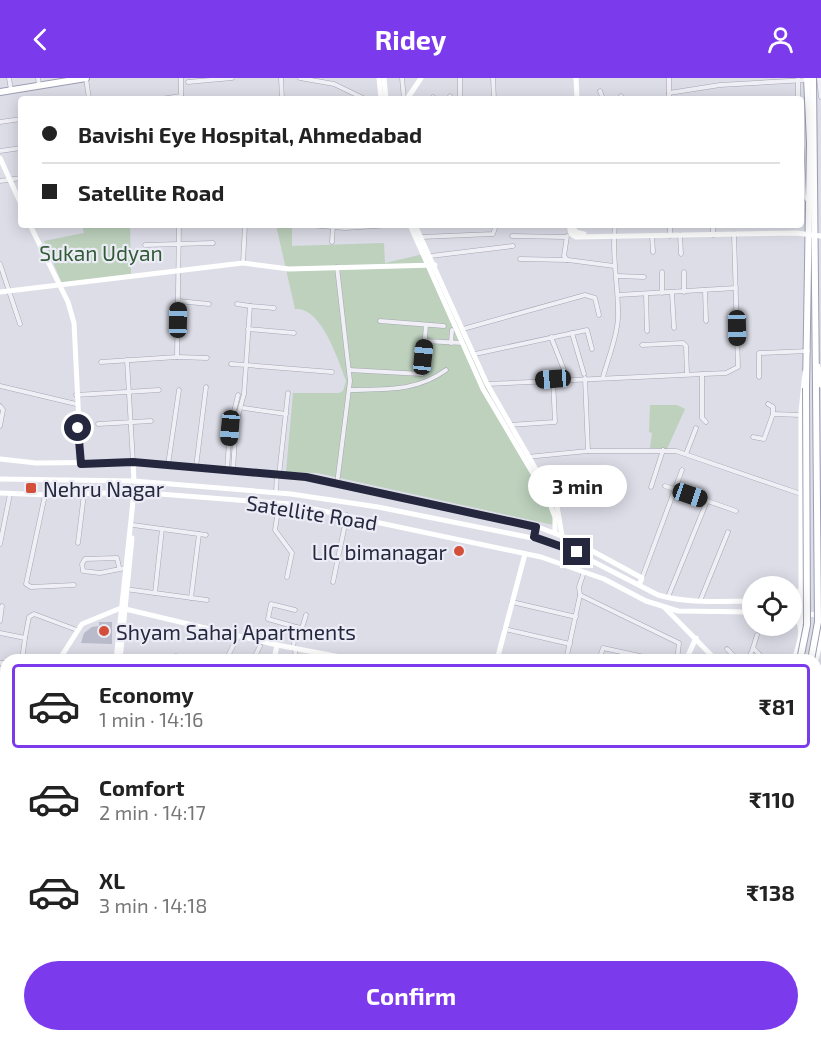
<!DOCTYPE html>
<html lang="en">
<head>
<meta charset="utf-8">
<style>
  :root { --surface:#fff; --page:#f2f2f2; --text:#222; --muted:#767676; --line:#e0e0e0; --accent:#7c3aed }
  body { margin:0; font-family:"Exo 2",sans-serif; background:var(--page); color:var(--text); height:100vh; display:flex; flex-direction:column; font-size:22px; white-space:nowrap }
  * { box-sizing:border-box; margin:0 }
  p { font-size:20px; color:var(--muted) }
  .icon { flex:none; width:33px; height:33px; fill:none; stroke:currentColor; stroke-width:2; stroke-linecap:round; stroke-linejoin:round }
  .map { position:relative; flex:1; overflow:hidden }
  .details { position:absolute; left:0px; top:576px; width:822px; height:388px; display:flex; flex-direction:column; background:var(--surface); border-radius:18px 18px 0 0; box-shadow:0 3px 15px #0003 }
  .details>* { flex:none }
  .hud { position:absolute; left:18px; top:18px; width:786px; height:132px; border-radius:6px; box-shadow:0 3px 15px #0003; display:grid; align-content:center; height:132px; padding:0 24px; background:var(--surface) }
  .controls { position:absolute; left:742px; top:498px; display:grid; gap:12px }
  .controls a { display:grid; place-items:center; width:60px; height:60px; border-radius:50%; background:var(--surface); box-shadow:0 3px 15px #0003; font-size:30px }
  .end { position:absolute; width:27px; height:27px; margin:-14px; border:8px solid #25273e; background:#fff; box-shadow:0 0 0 3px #fff }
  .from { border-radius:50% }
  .bubble { position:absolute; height:42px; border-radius:21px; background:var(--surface); box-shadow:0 3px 15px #0003; font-size:20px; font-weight:700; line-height:42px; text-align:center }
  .car { position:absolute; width:18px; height:36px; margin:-18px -9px; border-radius:8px; box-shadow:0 0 4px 2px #0007; background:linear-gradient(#222 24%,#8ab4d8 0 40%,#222 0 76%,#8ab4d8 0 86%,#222 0) }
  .hud b { display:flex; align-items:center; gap:21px; height:57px; font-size:22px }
  .hud b+b { border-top:2px solid var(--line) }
  .hud i { width:15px; height:15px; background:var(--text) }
  ul { padding:10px 0 0; list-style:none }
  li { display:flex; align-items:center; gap:18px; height:84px; margin:0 12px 9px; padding:0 12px; border:3px solid transparent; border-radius:6px }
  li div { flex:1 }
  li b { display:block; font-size:22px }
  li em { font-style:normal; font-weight:700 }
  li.selected { border-color:var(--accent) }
  li>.icon { width:54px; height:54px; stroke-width:1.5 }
  .action { display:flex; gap:12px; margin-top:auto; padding:12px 24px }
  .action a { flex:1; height:69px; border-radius:36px; background:var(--accent); color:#fff; font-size:24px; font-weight:700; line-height:69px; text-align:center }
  header { display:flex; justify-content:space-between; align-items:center; height:78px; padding:0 24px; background:var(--accent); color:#fff; font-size:27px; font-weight:700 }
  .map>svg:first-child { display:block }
  .green { fill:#bdd1bd }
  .building { fill:#b9baca }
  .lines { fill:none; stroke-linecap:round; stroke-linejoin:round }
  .street-casing { stroke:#a5a6b4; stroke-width:5 }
  .primary-casing { stroke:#9b9db3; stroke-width:8 }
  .street { stroke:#efeff5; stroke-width:4 }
  .secondary { stroke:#fff; stroke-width:5 }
  .primary { stroke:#fff; stroke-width:6 }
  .primary-bridge-casing { stroke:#9b9db3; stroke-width:8; stroke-linecap:butt }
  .primary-bridge { stroke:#fff; stroke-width:6 }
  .route { stroke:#25273e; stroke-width:8 }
  .poi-dot { fill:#d34f3a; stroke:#ebecf5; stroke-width:2 }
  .labels { text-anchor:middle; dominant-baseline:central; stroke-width:4.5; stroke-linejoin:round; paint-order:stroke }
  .park-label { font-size:21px; fill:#325a36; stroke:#ebecf5 }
  .poi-label { font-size:21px; fill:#25273e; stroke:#ebecf5; text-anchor:start }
  .street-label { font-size:21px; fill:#25273e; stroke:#ebecf5 }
</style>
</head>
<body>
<header><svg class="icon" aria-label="back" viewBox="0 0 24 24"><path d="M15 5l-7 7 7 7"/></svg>Ridey<svg class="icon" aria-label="person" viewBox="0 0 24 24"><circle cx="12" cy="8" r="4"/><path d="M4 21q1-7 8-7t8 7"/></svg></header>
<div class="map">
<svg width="821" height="964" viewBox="0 0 821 964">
  <rect width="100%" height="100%" fill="#dcdde7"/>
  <g class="green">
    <path d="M 82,147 L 130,147 L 131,196 L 62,205 L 44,163 L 84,155 Z"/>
    <path d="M 276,147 L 292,147 L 292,168 L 384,165 L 385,185 L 428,175 L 496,331 L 550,420 L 558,448 L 317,395 L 286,394 L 293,315 L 339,315 L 343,313 L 346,303 C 338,281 321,228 295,231 Z"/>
    <path d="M 650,327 L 677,327 L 685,331 L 667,371 L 650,370 L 652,355 L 649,354 Z"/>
  </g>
  <path class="building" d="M 99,544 L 112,544 L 112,566 L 81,565 L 84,555 L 92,549 L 99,548 Z"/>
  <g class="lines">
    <defs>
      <g id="street">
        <path d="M 9,0 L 11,12"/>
        <path d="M 38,0 L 39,7"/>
        <path d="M 86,0 L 89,21"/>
        <path d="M 281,0 L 282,21"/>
        <path d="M 300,0 L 334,6 L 365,21"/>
        <path d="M 402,0 L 404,21"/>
        <path d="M 460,0 L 460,21"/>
        <path d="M 493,0 L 494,21"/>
        <path d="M 819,0 L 821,19"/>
        <path d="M 798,1 L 798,21"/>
        <path d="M 188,4 L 232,0"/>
        <path d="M 600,13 L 603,21"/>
        <path d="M 669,15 L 720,7 L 807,2"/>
        <path d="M 450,18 L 450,21"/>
        <path d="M 621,18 L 621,21"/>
        <path d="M 433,19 L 433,21"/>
        <path d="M 161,21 L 181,18"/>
        <path d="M 181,21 L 181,0"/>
        <path d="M 669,21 L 669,0"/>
        <path d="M 0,44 L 21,41"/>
        <path d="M 801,57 L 804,118 L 810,125"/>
        <path d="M 0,73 L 21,70"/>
        <path d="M 0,103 L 21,100"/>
        <path d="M 309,147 L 345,150 L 390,147"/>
        <path d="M 670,147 L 670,158"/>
        <path d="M 713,147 L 713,157"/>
        <path d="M 680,157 L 681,176"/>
        <path d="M 512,158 L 566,159"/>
        <path d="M 652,158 L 653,174"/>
        <path d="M 421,159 L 493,156 L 496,147"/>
        <path d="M 332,164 L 333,147"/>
        <path d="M 145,167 L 213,165"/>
        <path d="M 431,178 L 513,168"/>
        <path d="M 520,181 L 568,182 L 614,188"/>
        <path d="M 567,182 L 564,178 L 567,158"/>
        <path d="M 243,185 L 245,147"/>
        <path d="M 0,186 L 20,246"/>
        <path d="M 337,189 L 350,303 L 337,406"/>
        <path d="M 662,194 L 662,215"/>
        <path d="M 684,194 L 684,214"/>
        <path d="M 617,198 L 644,199"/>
        <path d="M 705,212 L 706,243"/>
        <path d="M 672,215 L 674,250"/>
        <path d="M 646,216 L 647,253"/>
        <path d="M 618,217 L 736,210"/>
        <path d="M 178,223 L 209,226"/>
        <path d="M 237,226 L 250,228"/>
        <path d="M 274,230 L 250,228 L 246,287 L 332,294"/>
        <path d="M 380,243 L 444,248"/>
        <path d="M 248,251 L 294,255"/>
        <path d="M 463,251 L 585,217 L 595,220 L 599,237"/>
        <path d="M 572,255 L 584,296"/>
        <path d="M 551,259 L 564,292"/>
        <path d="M 425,263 L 463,265"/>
        <path d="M 451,265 L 452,252"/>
        <path d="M 642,267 L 683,265 L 686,268 L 687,296"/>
        <path d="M 475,276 L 587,252 L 592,271"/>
        <path d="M 177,279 L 207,280"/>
        <path d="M 127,282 L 133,384"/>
        <path d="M 101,284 L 177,279 L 179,147"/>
        <path d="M 231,286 L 246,287 L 244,316 L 236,345 L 233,392"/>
        <path d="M 349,292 L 422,296 L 426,247"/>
        <path d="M 702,296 L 702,340 L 706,344"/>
        <path d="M 603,299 C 608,280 617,260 618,240 C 619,208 611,179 615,147"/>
        <path d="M 759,299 L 759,275 L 808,273"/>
        <path d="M 487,306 L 726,295 L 738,289 L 734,156"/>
        <path d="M 0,308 L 76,326"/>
        <path d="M 349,312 C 385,311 416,314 446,292"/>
        <path d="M 76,317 L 159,312"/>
        <path d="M 768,326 L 773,329 L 773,336"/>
        <path d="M 0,328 L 3,332 L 0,348"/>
        <path d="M 244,330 L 286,336"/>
        <path d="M 98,346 L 151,343"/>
        <path d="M 509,347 L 555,344 L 553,301"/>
        <path d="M 753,359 L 764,361 L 773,336 L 801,337"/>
        <path d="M 588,373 L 676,373 L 801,416"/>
        <path d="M 686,376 L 696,350"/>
        <path d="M 527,379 L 588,373 L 585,300"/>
        <path d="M 168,387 L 179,312"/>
        <path d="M 196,389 L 206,309"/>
        <path d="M 227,392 L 230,350 L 238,317"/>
        <path d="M 279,397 L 288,315"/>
        <path d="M 665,408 L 736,433"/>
        <path d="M 651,409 L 663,372"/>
        <path d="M 276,414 L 277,396"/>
        <path d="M 45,417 L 26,506 L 31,509 L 74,507"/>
        <path d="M 279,426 L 275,452 L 292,475 L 287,499"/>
        <path d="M 133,447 L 206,457"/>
        <path d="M 78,465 L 84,416"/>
        <path d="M 0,466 L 10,416"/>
        <path d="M 119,489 L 117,480 L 85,481 L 82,486 L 83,493 L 100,495 L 125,490"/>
        <path d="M 642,500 L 682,392"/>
        <path d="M 333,504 L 347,437"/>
        <path d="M 125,511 L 207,522"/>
        <path d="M 155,515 L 162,451"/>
        <path d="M 580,517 L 679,565 L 677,582"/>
        <path d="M 668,519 L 707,423"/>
        <path d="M 191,520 L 199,456"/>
        <path d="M 700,523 L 728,454"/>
        <path d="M 512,524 L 576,539"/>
        <path d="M 295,532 L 271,526 L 268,541 L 296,549"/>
        <path d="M 0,543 L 2,528"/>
        <path d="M 505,551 L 570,566"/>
        <path d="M 0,555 L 25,560 L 22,582"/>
        <path d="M 757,557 L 753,570 L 765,582"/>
        <path d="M 25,560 L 29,539 L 34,536 L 77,552"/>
        <path d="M 293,570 L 296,549 L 302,550 L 306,537"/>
        <path d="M 295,571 L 296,582"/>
        <path d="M 727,571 L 738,582"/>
        <path d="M 176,578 L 186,582"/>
        <path d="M 226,582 L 238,558"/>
        <path d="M 253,582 L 260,568"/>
        <path d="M 566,582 L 580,517 L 579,509 L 584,494"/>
        <path d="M 599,582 L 603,570 L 658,582"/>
        <path d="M 748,582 L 753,570"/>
        <path d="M 0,585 L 6,585"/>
        <path d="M 0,596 L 6,597"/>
        <path d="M 816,631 L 821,634"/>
        <path d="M 816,670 L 821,673"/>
        <path d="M 0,709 L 6,711"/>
        <path d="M 0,727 L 6,729"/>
        <path d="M 0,757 L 6,758"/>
        <path d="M 0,788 L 3,789"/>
        <path d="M 637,958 L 639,959"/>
        <path d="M 699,958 L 710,964"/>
        <path d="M 133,964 L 136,958"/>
        <path d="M 692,964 L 695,958"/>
        <path d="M 721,964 L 725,958"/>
        <path d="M 762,964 L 763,958"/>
      </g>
      <g id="primary">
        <path d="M 813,0 L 816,310"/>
        <path d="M 0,14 L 86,0"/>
        <path d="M 806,310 L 810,65 L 807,0"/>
        <path d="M 648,964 L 651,958"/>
        <path d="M 660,964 L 663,958"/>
      </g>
    </defs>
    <use href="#street" class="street-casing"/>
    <use href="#primary" class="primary-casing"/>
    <use href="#street" class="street"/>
    <g class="secondary">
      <path d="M 379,0 L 381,21"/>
      <path d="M 384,0 L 386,21"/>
      <path d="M 576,0 L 577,21"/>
      <path d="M 407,21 L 421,0"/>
      <path d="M 0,80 L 21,126"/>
      <path d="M 30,147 L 68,224 L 74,245 L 81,386"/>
      <path d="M 410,147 L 483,311 L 548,421 L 555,439 L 555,455"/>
      <path d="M 415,147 L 487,306 L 557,428 L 562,458"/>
      <path d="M 569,147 L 571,156 L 576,159 L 796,155 L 821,158"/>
      <path d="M 572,147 L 576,154 L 584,156"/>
      <path d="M 0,214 L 243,185 L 289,191 L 435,187"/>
      <path d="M 818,288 L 821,307"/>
      <path d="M 0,381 L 36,385 L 133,384 L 134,403"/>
      <path d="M 133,384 L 306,399 L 538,449 L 572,462 L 642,500 L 639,507"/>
      <path d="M 0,401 L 134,403 L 291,416 L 378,429 L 557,465 L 658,517 C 689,526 721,523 753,523"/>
      <path d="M 0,415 L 49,417 L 134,414 L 290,426 L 541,479 L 604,501 L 646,523 L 678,533 L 753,534"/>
      <path d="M 801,515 L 801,544"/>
      <path d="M 792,522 L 797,520 L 801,510 L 801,334 L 805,294"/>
      <path d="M 665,530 L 716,582"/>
      <path d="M 792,535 L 821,537"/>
      <path d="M 792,538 C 808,546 798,568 794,582"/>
      <path d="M 821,561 L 821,544"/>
      <path d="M 59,582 L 82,546 L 121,530 L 277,567 L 356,582"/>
      <path d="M 116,582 L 134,414"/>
      <path d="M 120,582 L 132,460"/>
      <path d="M 274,582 L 277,567"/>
      <path d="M 497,582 L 525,476"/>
      <path d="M 686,582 L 696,560"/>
      <path d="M 816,582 L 821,560"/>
      <path d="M 0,625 L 6,627"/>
      <path d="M 0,631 L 6,632"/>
      <path d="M 816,715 L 821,723"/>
      <path d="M 816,858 L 821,860"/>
      <path d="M 816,864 L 821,866"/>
      <path d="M 0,875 L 6,879"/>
      <path d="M 0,880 L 6,885"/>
      <path d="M 110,958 L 118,964"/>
      <path d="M 118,958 L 125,964"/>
    </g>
    <use href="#primary" class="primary"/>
    <defs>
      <g id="primary-bridge">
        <path d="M 800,582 L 807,547 L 806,310"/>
        <path d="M 811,582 L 818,544 L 816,310"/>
      </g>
    </defs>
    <use href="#primary-bridge" class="primary-bridge-casing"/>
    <use href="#primary-bridge" class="primary-bridge"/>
  </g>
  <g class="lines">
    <path class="route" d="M 78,350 L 81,386 L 133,384 L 306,399 L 536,449 L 534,459 L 577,474"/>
  </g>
  <g class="poi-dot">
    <rect x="25" y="404" width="12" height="12" rx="3"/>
    <circle cx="459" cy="473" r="6"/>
    <circle cx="104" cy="553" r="6"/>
  </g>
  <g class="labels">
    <g class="park-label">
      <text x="101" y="174">Sukan Udyan</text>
    </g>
    <g class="poi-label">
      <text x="43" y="410">Nehru Nagar</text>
      <text x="447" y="473" text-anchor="end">LIC bimanagar</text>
      <text x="116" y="553">Shyam Sahaj Apartments</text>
    </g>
    <g class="street-label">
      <text transform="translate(312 434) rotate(9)">Satellite Road</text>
    </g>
  </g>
</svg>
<div class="controls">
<a><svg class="icon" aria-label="locate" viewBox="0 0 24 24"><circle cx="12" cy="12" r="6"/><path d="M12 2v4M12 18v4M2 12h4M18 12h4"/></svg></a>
</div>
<i class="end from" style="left:78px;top:350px"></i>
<i class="end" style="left:577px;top:474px"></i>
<div class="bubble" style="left:528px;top:387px;width:99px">3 min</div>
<i class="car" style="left:178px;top:242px;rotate:1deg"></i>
<i class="car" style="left:737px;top:250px;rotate:179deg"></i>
<i class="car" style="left:423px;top:279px;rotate:6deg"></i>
<i class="car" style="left:553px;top:301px;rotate:266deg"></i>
<i class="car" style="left:230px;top:350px;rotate:185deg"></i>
<i class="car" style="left:690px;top:417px;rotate:109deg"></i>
<div class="hud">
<b><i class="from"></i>Bavishi Eye Hospital, Ahmedabad</b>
<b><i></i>Satellite Road</b>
</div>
<section class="details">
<ul>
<li class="selected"><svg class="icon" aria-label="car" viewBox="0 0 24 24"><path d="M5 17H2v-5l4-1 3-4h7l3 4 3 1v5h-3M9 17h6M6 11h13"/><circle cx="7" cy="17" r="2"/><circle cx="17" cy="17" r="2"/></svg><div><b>Economy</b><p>1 min · 14:16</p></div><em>₹81</em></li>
<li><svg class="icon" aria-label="car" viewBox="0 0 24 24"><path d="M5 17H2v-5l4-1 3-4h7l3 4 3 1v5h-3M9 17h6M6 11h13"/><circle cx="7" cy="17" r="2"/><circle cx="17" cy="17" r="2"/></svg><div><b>Comfort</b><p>2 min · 14:17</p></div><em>₹110</em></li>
<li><svg class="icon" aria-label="car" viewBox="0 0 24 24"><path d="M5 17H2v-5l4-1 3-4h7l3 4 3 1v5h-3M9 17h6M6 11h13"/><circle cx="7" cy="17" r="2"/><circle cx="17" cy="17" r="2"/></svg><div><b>XL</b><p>3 min · 14:18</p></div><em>₹138</em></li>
</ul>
<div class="action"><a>Confirm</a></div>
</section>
</div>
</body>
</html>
